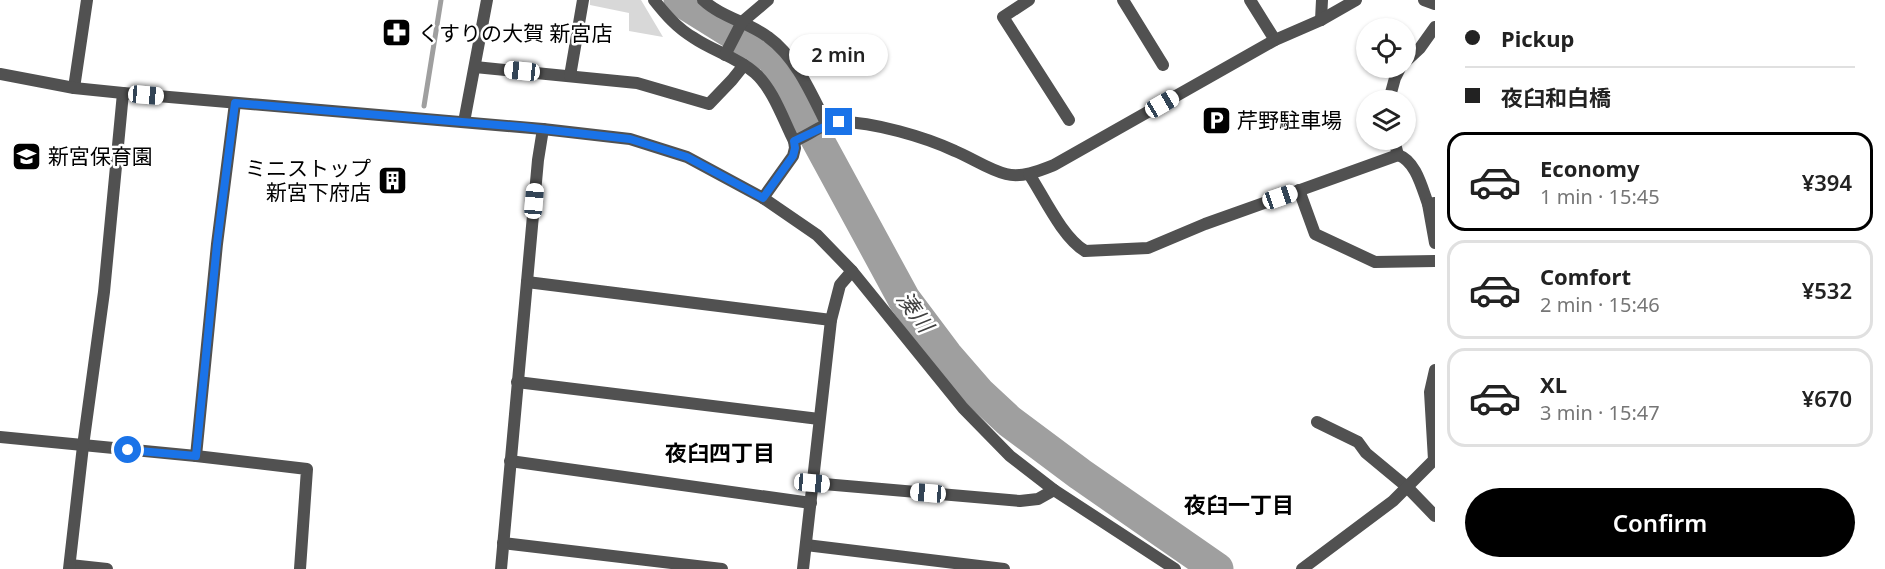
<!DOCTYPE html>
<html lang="en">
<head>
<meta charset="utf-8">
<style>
  :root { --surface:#fff; --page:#f2f2f2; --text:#222; --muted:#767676; --line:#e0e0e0; --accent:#000 }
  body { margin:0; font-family:"Noto Sans","Noto Sans JP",sans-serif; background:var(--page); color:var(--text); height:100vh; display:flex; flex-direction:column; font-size:22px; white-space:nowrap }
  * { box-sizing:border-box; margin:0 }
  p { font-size:20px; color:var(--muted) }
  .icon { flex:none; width:33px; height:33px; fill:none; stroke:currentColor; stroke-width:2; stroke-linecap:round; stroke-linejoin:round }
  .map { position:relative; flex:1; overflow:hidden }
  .side { display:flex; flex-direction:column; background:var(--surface); width:450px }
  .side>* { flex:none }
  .top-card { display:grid; align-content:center; height:132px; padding:0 30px; background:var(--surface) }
  .fabs { position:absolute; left:1356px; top:18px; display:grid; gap:12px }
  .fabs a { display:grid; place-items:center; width:60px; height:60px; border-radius:50%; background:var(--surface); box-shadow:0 2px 4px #0004; font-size:30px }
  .end { position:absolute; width:27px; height:27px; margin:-14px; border:8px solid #1a73e8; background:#fff; box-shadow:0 0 0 3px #fff }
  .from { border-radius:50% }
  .bubble { position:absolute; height:42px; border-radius:21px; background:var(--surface); box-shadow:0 2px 4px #0004; font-size:20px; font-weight:600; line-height:42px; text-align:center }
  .car { position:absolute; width:18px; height:36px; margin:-18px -9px; border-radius:8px; box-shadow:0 0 4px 2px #0007; background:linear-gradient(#fff 24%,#345 0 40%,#fff 0 76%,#345 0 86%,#fff 0) }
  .top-card b { display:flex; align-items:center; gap:21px; height:57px; font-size:22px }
  .top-card b+b { border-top:2px solid var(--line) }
  .top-card i { width:15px; height:15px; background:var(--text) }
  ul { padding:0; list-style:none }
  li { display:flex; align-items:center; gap:18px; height:99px; margin:0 12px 9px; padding:0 18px; border:3px solid var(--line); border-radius:18px }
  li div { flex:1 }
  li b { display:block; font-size:22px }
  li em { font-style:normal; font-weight:600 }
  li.current { border-color:var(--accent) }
  li>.icon { width:54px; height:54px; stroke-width:1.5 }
  .cta { display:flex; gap:12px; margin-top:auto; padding:12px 30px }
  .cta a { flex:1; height:69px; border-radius:36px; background:var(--accent); color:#fff; font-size:24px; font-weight:600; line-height:69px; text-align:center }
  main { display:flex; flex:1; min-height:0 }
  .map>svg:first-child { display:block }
  .green { fill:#d8d8d8 }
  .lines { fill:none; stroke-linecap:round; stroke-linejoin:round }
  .stream { stroke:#9f9f9f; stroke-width:5 }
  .river { stroke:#9f9f9f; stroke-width:33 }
  .minor { stroke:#515151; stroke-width:12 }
  .tertiary { stroke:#515151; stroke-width:12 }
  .route { stroke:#1a73e8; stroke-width:8 }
  .labels { text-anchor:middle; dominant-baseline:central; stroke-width:5; stroke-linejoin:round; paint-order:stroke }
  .poi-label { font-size:21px; fill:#000; stroke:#fff; text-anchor:start }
  .water-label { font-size:22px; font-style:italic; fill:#404040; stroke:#fff }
  .neighbourhood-label { font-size:22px; font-weight:bold; fill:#000; stroke:#fff }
</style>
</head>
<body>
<main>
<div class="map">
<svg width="1435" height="569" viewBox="0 0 1435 569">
  <rect width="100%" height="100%" fill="#fff"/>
  <path class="green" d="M 590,0 L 641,0 L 663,37 L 629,31 L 629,13 L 590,5 Z"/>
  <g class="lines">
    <path class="stream" d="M 424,106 L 441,0"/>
    <path class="river" d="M 680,0 L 773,58 L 904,299 L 946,355 L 979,393 L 1009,421 L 1080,474 L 1217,569"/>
    <g class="minor">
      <path d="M 654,0 C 666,15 677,28 694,38 C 713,51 737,57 755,73 C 773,89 783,119 794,141 L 795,148 L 793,156 L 763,198"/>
      <path d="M 703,0 C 721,17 748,22 768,37 C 796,57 812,95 827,125"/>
      <path d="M 1029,0 L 1003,17 L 1069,120"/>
      <path d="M 1123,0 L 1163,65"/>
      <path d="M 1250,0 L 1275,40"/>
      <path d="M 1424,0 L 1435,4"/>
      <path d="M 1321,20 L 1322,0"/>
      <path d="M 725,55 L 742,22 L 768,0"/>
      <path d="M 1406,61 L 1420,48 L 1435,27"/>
      <path d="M 475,67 L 637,83 L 709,104 L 732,80 L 744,65"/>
      <path d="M 570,76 L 583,0"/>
      <path d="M 74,88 L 87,0"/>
      <path d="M 1389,100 L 1395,78 L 1400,68"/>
      <path d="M 464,122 L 487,0"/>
      <path d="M 1394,140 L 1398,155"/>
      <path d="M 794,141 C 808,136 824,122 840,122 C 874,122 925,137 955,151 C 972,158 989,170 1006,174 C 1022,178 1039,171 1054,165 L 1275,40 L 1321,20 L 1356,0"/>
      <path d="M 1029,174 C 1044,197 1062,237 1085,251 L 1148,248 L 1205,224 L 1398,155 C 1416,161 1422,188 1428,204 L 1435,203"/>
      <path d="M 1299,190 L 1315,234 L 1375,262 L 1435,261"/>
      <path d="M 1428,204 L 1435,243"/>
      <path d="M 527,282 L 831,320"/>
      <path d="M 517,382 L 819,419"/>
      <path d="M 1317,422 L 1358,442 L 1366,453 L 1407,487 L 1435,516"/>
      <path d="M 0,437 L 196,456 L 307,469 L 300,569"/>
      <path d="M 196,456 L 217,244 L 235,103"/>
      <path d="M 510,461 L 811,503"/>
      <path d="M 812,483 L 1020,501 L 1038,499 L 1054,490"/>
      <path d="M 503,543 L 722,569"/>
      <path d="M 806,545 L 1004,569"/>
      <path d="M 70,565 L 107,569"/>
      <path d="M 69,569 L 83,446 L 104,292 L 123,93"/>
      <path d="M 803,569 L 831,320 L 840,285 L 852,271"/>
      <path d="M 1302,569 L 1393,501 L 1434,460 L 1430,392 L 1435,370"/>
    </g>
    <g class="tertiary">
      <path d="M 0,74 L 74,88 L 123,93 L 543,129 L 630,139 L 687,157 L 763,198 L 817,235 L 852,271 L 963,408 L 1010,456 L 1054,490 L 1175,569"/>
      <path d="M 501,569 L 538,160 L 543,129"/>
    </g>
  </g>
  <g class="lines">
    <path class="route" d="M 128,450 L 196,456 L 217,244 L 235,103 L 523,127 L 630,139 L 687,157 L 763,198 L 793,156 L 795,148 L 794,141 L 828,125 L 839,122"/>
  </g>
  <defs>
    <symbol id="pharmacy-square" viewBox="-11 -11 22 22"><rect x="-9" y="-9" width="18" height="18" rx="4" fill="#000" stroke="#fff"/><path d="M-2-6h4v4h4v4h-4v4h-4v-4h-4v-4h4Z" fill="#fff"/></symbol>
    <symbol id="parking-square" viewBox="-11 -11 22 22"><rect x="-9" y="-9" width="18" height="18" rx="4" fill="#000" stroke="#fff"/><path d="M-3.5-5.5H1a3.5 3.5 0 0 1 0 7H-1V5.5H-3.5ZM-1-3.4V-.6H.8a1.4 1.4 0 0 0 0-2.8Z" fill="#fff"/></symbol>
    <symbol id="school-square" viewBox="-11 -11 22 22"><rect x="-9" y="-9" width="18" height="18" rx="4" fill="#000" stroke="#fff"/><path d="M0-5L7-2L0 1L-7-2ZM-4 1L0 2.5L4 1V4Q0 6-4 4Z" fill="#fff"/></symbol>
    <symbol id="building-square" viewBox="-11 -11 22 22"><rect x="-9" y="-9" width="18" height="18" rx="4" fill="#000" stroke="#fff"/><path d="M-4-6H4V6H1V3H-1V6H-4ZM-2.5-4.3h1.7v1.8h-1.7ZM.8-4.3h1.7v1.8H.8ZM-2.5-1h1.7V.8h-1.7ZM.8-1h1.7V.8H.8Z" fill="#fff"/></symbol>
  </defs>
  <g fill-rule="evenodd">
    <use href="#pharmacy-square" x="380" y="16" width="33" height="33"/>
    <use href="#parking-square" x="1200" y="104" width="33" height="33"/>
    <use href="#school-square" x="10" y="140" width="33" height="33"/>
    <use href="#building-square" x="376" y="164" width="33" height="33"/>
  </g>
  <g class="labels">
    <g class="poi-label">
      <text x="418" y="33">くすりの大賀 新宮店</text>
      <text x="1237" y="120">芹野駐車場</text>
      <text x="48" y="156">新宮保育園</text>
      <text x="371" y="168" text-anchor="end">ミニストップ<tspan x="371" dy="24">新宮下府店</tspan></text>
    </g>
    <g class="water-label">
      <text transform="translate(916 311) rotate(54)">湊川</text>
    </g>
    <g class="neighbourhood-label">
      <text x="720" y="452">夜臼四丁目</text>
      <text x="1239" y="504">夜臼一丁目</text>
    </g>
  </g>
</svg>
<div class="fabs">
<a><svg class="icon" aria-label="locate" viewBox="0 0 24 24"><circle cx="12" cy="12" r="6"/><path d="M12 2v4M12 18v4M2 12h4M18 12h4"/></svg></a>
<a><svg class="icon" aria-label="layers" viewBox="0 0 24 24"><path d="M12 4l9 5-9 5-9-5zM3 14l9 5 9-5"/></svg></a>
</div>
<i class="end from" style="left:128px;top:450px"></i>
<i class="end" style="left:839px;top:122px"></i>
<div class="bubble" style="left:789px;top:34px;width:99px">2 min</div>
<i class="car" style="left:522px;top:71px;rotate:276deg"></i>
<i class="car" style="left:146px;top:95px;rotate:95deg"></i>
<i class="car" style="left:1162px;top:104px;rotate:60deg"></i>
<i class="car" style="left:1280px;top:197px;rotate:71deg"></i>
<i class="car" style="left:534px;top:201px;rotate:5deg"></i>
<i class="car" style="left:812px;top:483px;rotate:95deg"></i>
<i class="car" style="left:928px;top:493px;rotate:275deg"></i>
</div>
<section class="side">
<div class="top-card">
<b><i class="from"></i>Pickup</b>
<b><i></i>夜臼和白橋</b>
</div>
<ul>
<li class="current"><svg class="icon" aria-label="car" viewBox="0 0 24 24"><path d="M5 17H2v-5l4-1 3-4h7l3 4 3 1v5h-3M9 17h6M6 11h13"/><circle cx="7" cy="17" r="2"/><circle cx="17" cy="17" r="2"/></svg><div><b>Economy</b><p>1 min · 15:45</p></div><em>¥394</em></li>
<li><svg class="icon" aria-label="car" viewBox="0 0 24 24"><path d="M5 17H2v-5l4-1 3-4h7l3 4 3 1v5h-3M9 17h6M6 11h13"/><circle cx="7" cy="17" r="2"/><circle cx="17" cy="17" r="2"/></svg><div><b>Comfort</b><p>2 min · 15:46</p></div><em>¥532</em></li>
<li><svg class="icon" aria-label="car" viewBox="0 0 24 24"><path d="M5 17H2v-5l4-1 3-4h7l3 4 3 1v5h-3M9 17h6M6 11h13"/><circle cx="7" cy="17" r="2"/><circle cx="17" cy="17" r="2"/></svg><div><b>XL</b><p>3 min · 15:47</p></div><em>¥670</em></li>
</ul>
<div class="cta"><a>Confirm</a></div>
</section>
</main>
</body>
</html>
